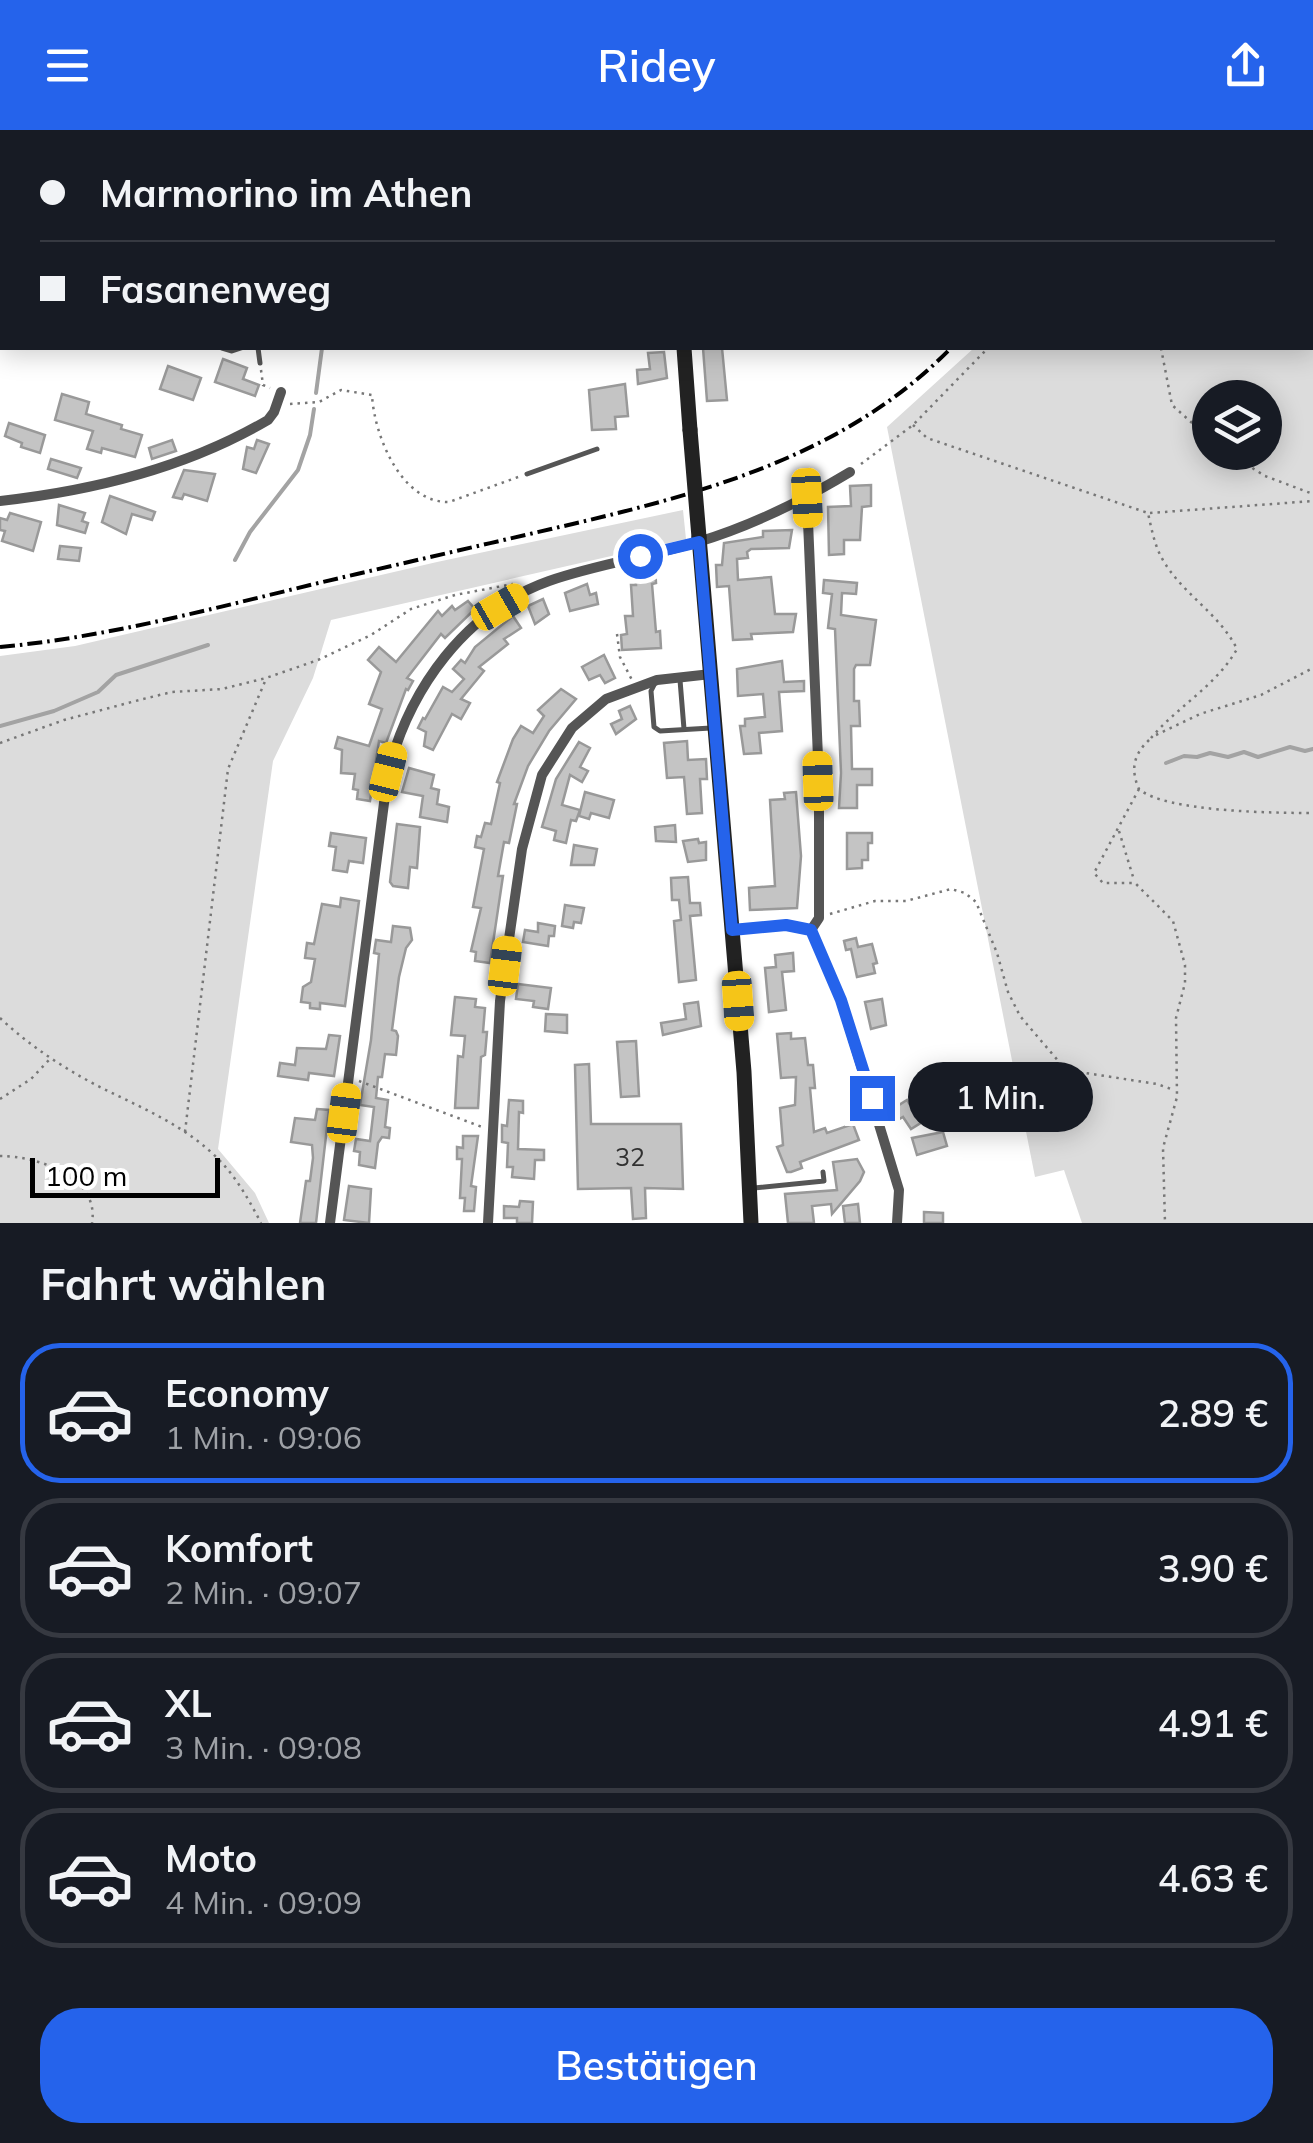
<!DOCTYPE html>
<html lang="de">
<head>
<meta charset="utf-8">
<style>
  :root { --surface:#171b24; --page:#20242c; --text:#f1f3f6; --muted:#9ea1a6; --line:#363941; --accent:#2563eb }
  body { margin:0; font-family:Mulish,sans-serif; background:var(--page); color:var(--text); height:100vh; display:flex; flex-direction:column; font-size:38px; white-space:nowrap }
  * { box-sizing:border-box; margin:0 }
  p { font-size:32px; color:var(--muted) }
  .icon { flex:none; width:55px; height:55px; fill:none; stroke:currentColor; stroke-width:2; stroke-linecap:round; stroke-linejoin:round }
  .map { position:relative; height:1093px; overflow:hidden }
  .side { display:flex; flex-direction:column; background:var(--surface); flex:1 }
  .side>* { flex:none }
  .guide { position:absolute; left:0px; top:0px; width:1315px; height:220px; box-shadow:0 5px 25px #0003; display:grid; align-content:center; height:220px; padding:0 40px; background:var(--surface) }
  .controls { position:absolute; left:1192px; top:250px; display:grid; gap:20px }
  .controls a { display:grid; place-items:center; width:90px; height:90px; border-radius:50%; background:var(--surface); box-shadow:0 5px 25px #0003; font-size:50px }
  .scale { position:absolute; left:30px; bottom:25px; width:190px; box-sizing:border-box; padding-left:10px; border:5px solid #000; border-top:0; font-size:28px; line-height:35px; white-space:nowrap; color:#000; -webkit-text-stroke:8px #fff; paint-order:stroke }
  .end { position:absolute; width:45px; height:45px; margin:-22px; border:12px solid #2563eb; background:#fff; box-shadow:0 0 0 5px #fff }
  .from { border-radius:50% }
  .bubble { position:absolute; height:70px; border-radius:35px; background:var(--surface); box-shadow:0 5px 25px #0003; font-size:32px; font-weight:600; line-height:70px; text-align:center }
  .car { position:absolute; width:30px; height:60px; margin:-30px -15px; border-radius:12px; box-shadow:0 0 8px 2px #0007; background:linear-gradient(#f5c518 24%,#345 0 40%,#f5c518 0 76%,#345 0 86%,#f5c518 0) }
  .guide b { display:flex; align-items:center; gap:35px; height:95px; font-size:38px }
  .guide b+b { border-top:2px solid var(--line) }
  .guide i { width:25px; height:25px; background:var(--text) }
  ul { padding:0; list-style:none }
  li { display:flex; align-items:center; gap:30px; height:140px; margin:0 20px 15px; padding:0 20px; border:5px solid var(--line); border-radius:40px }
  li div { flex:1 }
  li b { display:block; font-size:38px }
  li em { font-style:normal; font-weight:600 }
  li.current { border-color:var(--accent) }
  li>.icon { width:90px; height:90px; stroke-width:1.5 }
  h2 { padding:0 40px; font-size:45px; line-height:120px }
  .action { display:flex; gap:20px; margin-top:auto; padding:20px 40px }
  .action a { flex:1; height:115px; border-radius:40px; background:var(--accent); color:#fff; font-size:40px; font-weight:600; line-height:115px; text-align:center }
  header { display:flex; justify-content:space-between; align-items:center; height:130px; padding:0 40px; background:var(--accent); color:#fff; font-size:45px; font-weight:600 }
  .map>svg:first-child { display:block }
  .green { fill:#dcdcdc; fill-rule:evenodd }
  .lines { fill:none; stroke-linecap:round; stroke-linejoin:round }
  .stream { stroke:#a3a3a3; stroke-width:4 }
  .building { fill:#c4c4c4; stroke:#999; stroke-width:2.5 }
  .path { stroke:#777; stroke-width:2.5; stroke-dasharray:2.5 5; stroke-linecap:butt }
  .lane { stroke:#555; stroke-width:5 }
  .street { stroke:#555; stroke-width:10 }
  .secondary { stroke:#222; stroke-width:15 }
  .rail { stroke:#000; stroke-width:4; stroke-dasharray:15 5 2.5 5; stroke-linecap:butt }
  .secondary-bridge { stroke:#222; stroke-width:15 }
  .route { stroke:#2563eb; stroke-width:12 }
  .labels { text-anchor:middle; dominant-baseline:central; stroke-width:9; stroke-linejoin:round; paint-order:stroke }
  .number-label { font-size:25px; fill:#313131 }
</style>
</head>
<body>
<header><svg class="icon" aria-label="menu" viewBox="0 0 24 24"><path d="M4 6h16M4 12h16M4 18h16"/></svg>Ridey<svg class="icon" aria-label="share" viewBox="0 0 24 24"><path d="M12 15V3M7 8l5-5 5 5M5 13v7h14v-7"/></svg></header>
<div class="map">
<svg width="1313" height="1093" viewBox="0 0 1313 1093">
  <rect width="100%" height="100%" fill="#fff"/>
  <g class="green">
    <path d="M 1100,0 L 1313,0 L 1313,1093 L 1082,1093 L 1064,1040 L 1035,1047 L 887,297 L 974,218 L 1312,218 L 1312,2 L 1099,2 ZM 1210,268 L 1265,268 L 1265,322 L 1210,322 Z"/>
    <path d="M 683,380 L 686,409 L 331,490 L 313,548 L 273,631 L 218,1019 L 255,1063 L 269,1093 L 0,1093 L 0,526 L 75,516 L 437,432 Z"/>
  </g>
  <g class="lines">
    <g class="stream">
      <path d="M 316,263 L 322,218"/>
      <path d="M 235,430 L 250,402 L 298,340 L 310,305 L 314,279"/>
      <path d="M 0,596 L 54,581 L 98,562 L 116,545 L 208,515"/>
      <path d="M 1166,633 L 1184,626 L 1197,627 L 1210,623 L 1228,627 L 1244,622 L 1258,627 L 1290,617 L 1305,621 L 1313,619"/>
    </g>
  </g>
  <g class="building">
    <path d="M 703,218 L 722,218 L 727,270 L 707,271 Z"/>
    <path d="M 664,222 L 667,248 L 638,254 L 637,240 L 650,239 L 648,223 Z"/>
    <path d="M 223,229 L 247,238 L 243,249 L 259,255 L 255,266 L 215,252 Z"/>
    <path d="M 168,236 L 201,248 L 193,270 L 160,259 Z"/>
    <path d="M 625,254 L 628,286 L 615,287 L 616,299 L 592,300 L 589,260 Z"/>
    <path d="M 62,264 L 89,272 L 86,284 L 122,295 L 121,299 L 142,305 L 135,327 L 102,318 L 101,323 L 87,319 L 93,301 L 55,290 Z"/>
    <path d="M 9,293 L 45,305 L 40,323 L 21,317 L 22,313 L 5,306 Z"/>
    <path d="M 172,310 L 176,321 L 152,329 L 149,318 Z"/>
    <path d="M 257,310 L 269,314 L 256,343 L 243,339 L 247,317 L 254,319 Z"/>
    <path d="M 51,329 L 81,338 L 77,348 L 48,339 Z"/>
    <path d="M 184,340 L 215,344 L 207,371 L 184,364 L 182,369 L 173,367 Z"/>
    <path d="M 871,355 L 871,376 L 862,377 L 860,410 L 844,410 L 844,424 L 829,425 L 828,377 L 851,376 L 850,356 Z"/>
    <path d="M 110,366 L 155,382 L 152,390 L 132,384 L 126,404 L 102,392 Z"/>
    <path d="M 59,375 L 85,383 L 82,391 L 88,393 L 85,403 L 57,395 Z"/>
    <path d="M 10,383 L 41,392 L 33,421 L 2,411 L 5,401 L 0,400 L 0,388 L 7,390 Z"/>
    <path d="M 792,400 L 789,418 L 751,419 L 747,422 L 748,428 L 737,429 L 738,450 L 771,447 L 775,484 L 796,484 L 793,502 L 751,504 L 752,509 L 733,510 L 729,456 L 717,457 L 716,435 L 722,435 L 724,413 L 763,407 L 763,401 Z"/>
    <path d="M 60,416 L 81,418 L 79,431 L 58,429 Z"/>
    <path d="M 655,437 L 656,453 L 652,454 L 656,502 L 660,501 L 661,518 L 622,520 L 621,505 L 627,504 L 625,486 L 633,486 L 631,455 L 636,455 L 635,439 Z"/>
    <path d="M 824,450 L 857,453 L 856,464 L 842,463 L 841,485 L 876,490 L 870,535 L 856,535 L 854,539 L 854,571 L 859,571 L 860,596 L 851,596 L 852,639 L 872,639 L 872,655 L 857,655 L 857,678 L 839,678 L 841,643 L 835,499 L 828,498 L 832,464 L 823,463 Z"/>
    <path d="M 587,454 L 590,465 L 596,463 L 598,474 L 570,481 L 565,463 Z"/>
    <path d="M 543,469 L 549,484 L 535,494 L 528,476 Z"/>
    <path d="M 468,471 L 475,479 L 445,508 L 441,504 L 407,548 L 413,551 L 408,560 L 406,559 L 386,613 L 379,611 L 370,671 L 357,669 L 358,660 L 353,659 L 355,644 L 341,643 L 342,620 L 335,618 L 338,607 L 369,616 L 382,579 L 369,574 L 381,542 L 368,530 L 379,517 L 396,532 L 438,481 L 442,486 L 452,476 L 455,480 Z"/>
    <path d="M 513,486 L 521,498 L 504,509 L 508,514 L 479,537 L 484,541 L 461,569 L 470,573 L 461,589 L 452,584 L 433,620 L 424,616 L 426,602 L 418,598 L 423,588 L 425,589 L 443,557 L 452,562 L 464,549 L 453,539 L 461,530 L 465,533 L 475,517 Z"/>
    <path d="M 604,525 L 615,548 L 605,553 L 600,545 L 589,550 L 582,537 Z"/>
    <path d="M 782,531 L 784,552 L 804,551 L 804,561 L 779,562 L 782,601 L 759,603 L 761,623 L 744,624 L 740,596 L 745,596 L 745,589 L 765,587 L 763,564 L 738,566 L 737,539 Z"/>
    <path d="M 561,559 L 576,569 L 549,601 L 528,636 L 514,674 L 517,674 L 509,713 L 504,712 L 498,746 L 503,746 L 490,833 L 475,831 L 476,822 L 471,821 L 481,778 L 473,777 L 484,719 L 475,717 L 477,706 L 481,707 L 485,693 L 491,694 L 500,653 L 497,652 L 513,609 L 521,596 L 533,603 L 544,586 L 538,580 Z"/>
    <path d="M 630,576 L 636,589 L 616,604 L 611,594 L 622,589 L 619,581 Z"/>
    <path d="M 687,611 L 688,630 L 706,629 L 707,649 L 700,649 L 702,683 L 687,684 L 684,647 L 667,648 L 664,613 Z"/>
    <path d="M 579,612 L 590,618 L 580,637 L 588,641 L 582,652 L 570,645 L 562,675 L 580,680 L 576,691 L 571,690 L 566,713 L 554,710 L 556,701 L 542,697 L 556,649 Z"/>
    <path d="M 409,638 L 434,645 L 431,658 L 439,660 L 437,674 L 449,677 L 447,692 L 420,687 L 423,666 L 402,662 Z"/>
    <path d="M 585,662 L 614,670 L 609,688 L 591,683 L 589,689 L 579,686 Z"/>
    <path d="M 796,662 L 801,726 L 797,778 L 750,780 L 749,758 L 775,756 L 770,670 L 785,669 L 784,663 Z"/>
    <path d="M 397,694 L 420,697 L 417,738 L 410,737 L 408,758 L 393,756 L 390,752 Z"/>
    <path d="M 675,695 L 676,712 L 656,711 L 655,697 Z"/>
    <path d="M 331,703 L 366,708 L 363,733 L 349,731 L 347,742 L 333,740 L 336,717 L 329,716 Z"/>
    <path d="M 847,703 L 872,703 L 872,713 L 868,713 L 868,730 L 862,730 L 862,738 L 847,739 Z"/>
    <path d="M 698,709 L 699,713 L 706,712 L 706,730 L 688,732 L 683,711 Z"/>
    <path d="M 574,715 L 597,719 L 594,735 L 571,735 Z"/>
    <path d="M 688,747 L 690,773 L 700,773 L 701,785 L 690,786 L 696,850 L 679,852 L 674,791 L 681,790 L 679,770 L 672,770 L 671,748 Z"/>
    <path d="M 341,768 L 359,771 L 345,876 L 320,873 L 320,879 L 310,878 L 310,873 L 301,872 L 303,857 L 311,852 L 315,829 L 305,828 L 307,813 L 314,814 L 322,774 L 340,777 Z"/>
    <path d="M 565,775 L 584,778 L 581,793 L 574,792 L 573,798 L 562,796 Z"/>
    <path d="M 538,793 L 555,796 L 554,806 L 549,806 L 548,816 L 523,812 L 525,800 L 538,802 Z"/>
    <path d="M 393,796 L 410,798 L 412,810 L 406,818 L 399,847 L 392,900 L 396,901 L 398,906 L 396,925 L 385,924 L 382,947 L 378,947 L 376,968 L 388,970 L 385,997 L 390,998 L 389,1008 L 382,1007 L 378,1013 L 375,1038 L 359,1035 L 360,1022 L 354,1021 L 356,1009 L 370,1011 L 374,977 L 360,975 L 371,910 L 379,824 L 374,823 L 376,810 L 391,812 Z"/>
    <path d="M 856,808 L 858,817 L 872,814 L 877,833 L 873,834 L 875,843 L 857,847 L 851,819 L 846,820 L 844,811 Z"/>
    <path d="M 793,823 L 794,841 L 782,842 L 786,880 L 769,882 L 765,838 L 776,837 L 775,825 Z"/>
    <path d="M 518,854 L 551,858 L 548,879 L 533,877 L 534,871 L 516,869 Z"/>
    <path d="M 455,867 L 476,869 L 475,877 L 485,878 L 483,902 L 487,902 L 485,925 L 481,927 L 478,978 L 455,978 L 458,926 L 463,927 L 465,906 L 451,905 Z"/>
    <path d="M 882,869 L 886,895 L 871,899 L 865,872 Z"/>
    <path d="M 698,872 L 701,896 L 663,905 L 661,893 L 686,889 L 684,874 Z"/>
    <path d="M 546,884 L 567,885 L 567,903 L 545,901 Z"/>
    <path d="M 791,903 L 791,909 L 805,908 L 808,935 L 813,935 L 815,958 L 810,958 L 814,1002 L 825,998 L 827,1003 L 853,994 L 859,1010 L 800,1032 L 802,1038 L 791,1042 L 787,1042 L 777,1017 L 783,1015 L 780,978 L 795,975 L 796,947 L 781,948 L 777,904 Z"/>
    <path d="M 329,905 L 340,906 L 334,946 L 309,943 L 308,950 L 278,946 L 280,933 L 295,935 L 297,918 L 326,919 Z"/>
    <path d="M 636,911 L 639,966 L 621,967 L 617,912 Z"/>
    <path d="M 589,934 L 591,994 L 681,994 L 683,1059 L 645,1058 L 646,1088 L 633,1089 L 631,1058 L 578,1059 L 575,935 Z"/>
    <path d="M 509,970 L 523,971 L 523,983 L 519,982 L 518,1019 L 544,1020 L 544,1030 L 535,1030 L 534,1049 L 512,1047 L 513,1037 L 507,1037 L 508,1013 L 502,1012 L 502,995 L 507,996 Z"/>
    <path d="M 907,970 L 916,984 L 921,980 L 927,989 L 911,999 L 903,987 L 894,992 L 888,982 Z"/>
    <path d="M 317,979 L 329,980 L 316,1093 L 300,1093 L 306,1051 L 310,1051 L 313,1028 L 312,1015 L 291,1012 L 295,988 L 315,990 Z"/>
    <path d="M 943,1002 L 947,1016 L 917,1025 L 912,1008 Z"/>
    <path d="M 463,1006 L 478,1006 L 471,1056 L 476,1057 L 474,1081 L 464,1081 L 465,1068 L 460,1068 L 462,1029 L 457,1029 L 457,1017 L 463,1018 Z"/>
    <path d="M 857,1029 L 864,1042 L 860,1051 L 832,1084 L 831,1074 L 812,1076 L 814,1093 L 788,1093 L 785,1064 L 837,1060 L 833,1032 Z"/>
    <path d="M 349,1056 L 371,1059 L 369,1093 L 344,1090 Z"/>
    <path d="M 520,1071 L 533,1072 L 532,1093 L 517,1093 L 517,1088 L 504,1088 L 504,1076 L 519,1077 Z"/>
    <path d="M 858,1074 L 860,1093 L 845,1093 L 843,1076 Z"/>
    <path d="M 924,1082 L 943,1083 L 943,1093 L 924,1093 Z"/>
  </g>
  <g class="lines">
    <g class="path">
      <path d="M 1285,0 L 1289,2"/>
      <path d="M 1312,17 L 1313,17"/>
      <path d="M 1161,218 L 1172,275 L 1210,309"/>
      <path d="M 261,240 L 263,255 L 270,258"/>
      <path d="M 290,274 L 319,272 L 341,260 L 372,265 C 374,305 401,373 449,372 L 521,346"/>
      <path d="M 913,295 L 927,308 L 1148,383 C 1152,401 1155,419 1166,435 C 1187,467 1220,485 1237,519 C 1216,556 1178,576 1151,608"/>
      <path d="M 1227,322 L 1265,346 L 1313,364"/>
      <path d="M 861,334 L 913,295 L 988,218"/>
      <path d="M 1150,383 L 1313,371"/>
      <path d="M 617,504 L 620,527 L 632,550"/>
      <path d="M 1156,605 L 1200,584 L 1261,565 L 1313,538"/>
      <path d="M 1149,610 C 1134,624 1130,639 1139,659 C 1165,682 1275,683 1313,683"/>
      <path d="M 0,613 L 64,590 L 143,569 L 172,562 L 222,559 L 266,548 L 318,530 L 371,505 L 411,479 L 455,465 L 513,454"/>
      <path d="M 1139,659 L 1094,743 L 1103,753 L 1135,753 L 1173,791 L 1185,835 L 1185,853 L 1176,888 L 1177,967 L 1163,1018 L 1165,1093"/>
      <path d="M 1119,701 L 1134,750"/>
      <path d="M 830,784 L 875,771 L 906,771 L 951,759 L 965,763 L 976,772 L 997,823 L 1008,862 L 1020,886 L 1066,940 L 1157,954 L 1174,960"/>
      <path d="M 0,888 C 29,915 59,935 94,954 C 135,975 179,992 213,1024 C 234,1043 248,1068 261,1093"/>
      <path d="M 359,951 L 482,997"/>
      <path d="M 0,969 L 31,949 L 49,930"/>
      <path d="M 185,1002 L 228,639 L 266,549"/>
      <path d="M 0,1026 C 36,1026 100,1046 92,1093"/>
    </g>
    <g class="lane">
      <path d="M 222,218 L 232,221 L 241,218"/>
      <path d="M 258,218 L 260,233"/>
      <path d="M 527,344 L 597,319"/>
      <path d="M 680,550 L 684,599"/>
      <path d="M 655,553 L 651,561 L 654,597 L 660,601 L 711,598"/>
      <path d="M 754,1058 L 824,1051 L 823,1042"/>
    </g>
    <g class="street">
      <path d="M 889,0 L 889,2"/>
      <path d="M 274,2 L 274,0"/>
      <path d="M 0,180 L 2,180"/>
      <path d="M 807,368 L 819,651 L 819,788 L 811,800"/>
      <path d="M 0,371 C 92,361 188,337 268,290 L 274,282 L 281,262"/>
      <path d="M 733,800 L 786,795 L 811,800 L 841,870 L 899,1060 L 897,1093"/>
      <path d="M 330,1093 L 388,642 C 410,558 465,481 549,451 C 598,434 649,427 698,412 C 751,396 802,371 850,342"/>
      <path d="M 488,1093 L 500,871 L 522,719 L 542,645 L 572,598 L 606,569 L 657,550 L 711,544"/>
    </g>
    <g class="secondary">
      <path d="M 677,2 L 677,0"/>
      <path d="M 684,218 L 690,300"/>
      <path d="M 699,407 L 744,942 L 751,1093"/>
    </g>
    <g class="rail">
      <path d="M 1088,2 L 1089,0"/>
      <path d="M 0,517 C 120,506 239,471 357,444 C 426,428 495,412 564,396 C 705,363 846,325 951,218"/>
    </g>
    <path class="secondary-bridge" d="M 690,300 L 699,407"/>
  </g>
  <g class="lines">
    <path class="route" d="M 640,426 L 699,412 L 732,800 L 786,795 L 811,800 L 841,870 L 872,968"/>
  </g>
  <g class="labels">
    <g class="number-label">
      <text x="630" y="1026">32</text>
    </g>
  </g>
</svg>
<div class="controls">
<a><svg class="icon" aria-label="layers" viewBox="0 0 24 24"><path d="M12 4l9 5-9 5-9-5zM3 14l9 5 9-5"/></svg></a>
</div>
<div class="scale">100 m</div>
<i class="end from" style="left:640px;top:426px"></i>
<i class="end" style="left:872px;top:968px"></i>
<div class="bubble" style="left:908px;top:932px;width:185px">1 Min.</div>
<i class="car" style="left:807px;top:368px;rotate:177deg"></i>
<i class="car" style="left:500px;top:477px;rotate:60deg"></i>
<i class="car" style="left:388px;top:642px;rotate:14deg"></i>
<i class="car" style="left:818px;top:651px;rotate:358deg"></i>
<i class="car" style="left:505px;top:836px;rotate:7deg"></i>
<i class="car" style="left:738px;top:871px;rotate:176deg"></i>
<i class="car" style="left:344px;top:983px;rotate:7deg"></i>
<div class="guide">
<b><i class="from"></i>Marmorino im Athen</b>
<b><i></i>Fasanenweg</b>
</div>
</div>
<section class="side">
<h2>Fahrt wählen</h2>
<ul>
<li class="current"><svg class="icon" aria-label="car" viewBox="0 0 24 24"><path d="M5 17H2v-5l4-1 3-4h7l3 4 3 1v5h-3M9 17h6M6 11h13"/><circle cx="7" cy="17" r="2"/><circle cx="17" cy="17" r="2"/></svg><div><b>Economy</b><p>1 Min. · 09:06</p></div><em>2.89 €</em></li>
<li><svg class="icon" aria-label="car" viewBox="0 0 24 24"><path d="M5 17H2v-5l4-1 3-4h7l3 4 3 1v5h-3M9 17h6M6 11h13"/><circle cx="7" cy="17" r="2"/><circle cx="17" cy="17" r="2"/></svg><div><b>Komfort</b><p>2 Min. · 09:07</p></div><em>3.90 €</em></li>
<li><svg class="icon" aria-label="car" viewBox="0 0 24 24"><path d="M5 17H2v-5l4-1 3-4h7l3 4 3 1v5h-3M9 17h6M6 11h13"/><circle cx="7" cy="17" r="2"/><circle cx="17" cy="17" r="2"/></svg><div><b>XL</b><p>3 Min. · 09:08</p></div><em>4.91 €</em></li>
<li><svg class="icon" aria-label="car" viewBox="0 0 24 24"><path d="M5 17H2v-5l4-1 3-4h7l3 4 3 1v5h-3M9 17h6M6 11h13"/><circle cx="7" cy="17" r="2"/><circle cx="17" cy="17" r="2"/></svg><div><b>Moto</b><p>4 Min. · 09:09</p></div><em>4.63 €</em></li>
</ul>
<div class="action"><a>Bestätigen</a></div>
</section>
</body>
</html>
